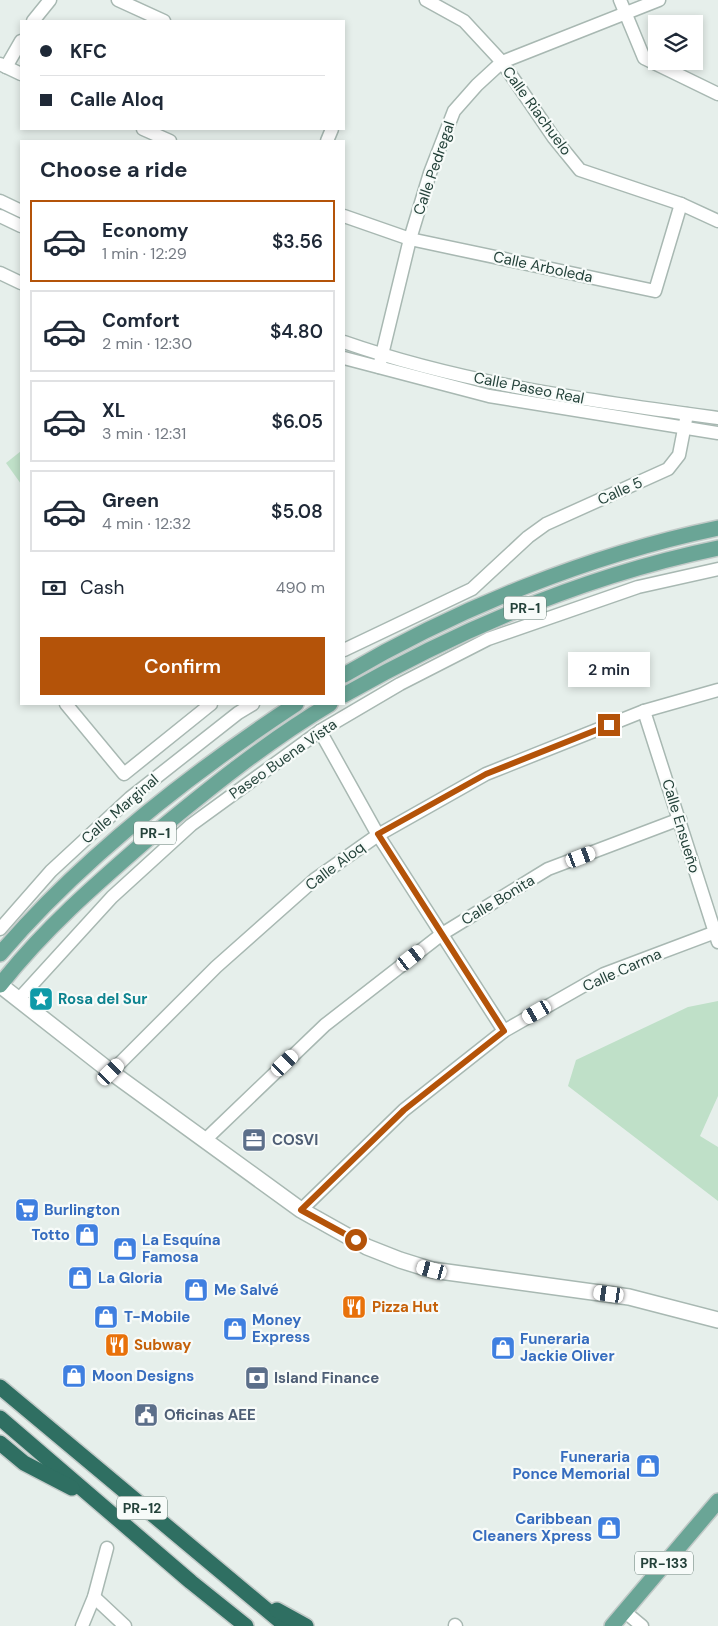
<!DOCTYPE html>
<html lang="en">
<head>
<meta charset="utf-8">
<style>
  :root { --surface:#fff; --page:#f2f2f3; --text:#1f2937; --muted:#747a83; --line:#e0e1e3; --accent:#b45309 }
  body { margin:0; font-family:"DM Sans",sans-serif; background:var(--page); color:var(--text); height:100vh; display:flex; flex-direction:column; font-size:19px; white-space:nowrap }
  * { box-sizing:border-box; margin:0 }
  p { font-size:16px; color:var(--muted) }
  .icon { flex:none; width:28px; height:28px; fill:none; stroke:currentColor; stroke-width:2; stroke-linecap:round; stroke-linejoin:round }
  .map { position:relative; flex:1; overflow:hidden }
  .panel { position:absolute; left:20px; top:140px; width:325px; height:565px; display:flex; flex-direction:column; background:var(--surface); border-radius:0px; box-shadow:0 2px 8px #0003 }
  .panel>* { flex:none }
  .hud { position:absolute; left:20px; top:20px; width:325px; height:110px; border-radius:0px; box-shadow:0 2px 8px #0003; display:grid; align-content:center; height:110px; padding:0 20px; background:var(--surface) }
  .fabs { position:absolute; left:648px; top:15px; display:grid; gap:10px }
  .fabs a { display:grid; place-items:center; width:55px; height:55px; border-radius:0px; background:var(--surface); box-shadow:0 2px 8px #0003; font-size:25px }
  .end { position:absolute; width:22px; height:22px; margin:-11px; border:6px solid #b45309; background:#fff; box-shadow:0 0 0 2px #fff }
  .from { border-radius:50% }
  .bubble { position:absolute; height:35px; border-radius:0px; background:var(--surface); box-shadow:0 2px 8px #0003; font-size:16px; font-weight:600; line-height:35px; text-align:center }
  .car { position:absolute; width:15px; height:30px; margin:-15px -8px; border-radius:6px; box-shadow:0 0 4px 1px #0007; background:linear-gradient(#fff 24%,#345 0 40%,#fff 0 76%,#345 0 86%,#fff 0) }
  .hud b { display:flex; align-items:center; gap:18px; height:48px; font-size:19px }
  .hud b+b { border-top:1px solid var(--line) }
  .hud i { width:12px; height:12px; background:var(--text) }
  ul { padding:0; list-style:none }
  li { display:flex; align-items:center; gap:15px; height:82px; margin:0 10px 8px; padding:0 10px; border:2px solid var(--line); border-radius:0px }
  li div { flex:1 }
  li b { display:block; font-size:19px }
  li em { font-style:normal; font-weight:600 }
  li.active { border-color:var(--accent) }
  li>.icon { width:45px; height:45px; stroke-width:1.5 }
  h2 { padding:0 20px; font-size:22px; line-height:60px }
  .pay { display:flex; align-items:center; gap:12px; height:55px; padding:0 20px; font-size:19px }
  .pay p { margin-inline-start:auto }
  .action { display:flex; gap:10px; margin-top:auto; padding:10px 20px }
  .action a { flex:1; height:58px; border-radius:0px; background:var(--accent); color:#fff; font-size:20px; font-weight:600; line-height:58px; text-align:center }
  .map>svg:first-child { display:block }
  .garden { fill:#bfe0c8 }
  .lines { fill:none; stroke-linecap:round; stroke-linejoin:round }
  .minor-casing { stroke:#a8b8b2; stroke-width:15 }
  .tertiary-casing { stroke:#a8b8b2; stroke-width:18 }
  .primary-casing { stroke:#c2cac8; stroke-width:18 }
  .motorway-casing { stroke:#c2cac8; stroke-width:18 }
  .minor { stroke:#fff; stroke-width:12 }
  .tertiary { stroke:#fff; stroke-width:15 }
  .primary { stroke:#6aa596; stroke-width:15 }
  .motorway { stroke:#2f6f62; stroke-width:15 }
  .route { stroke:#b45309; stroke-width:6 }
  .labels { text-anchor:middle; dominant-baseline:central; stroke-width:4.5; stroke-linejoin:round; paint-order:stroke }
  .shield { fill:#f7fbf9; stroke:#637a73; stroke-width:1 }
  .shield-label { font-size:14px; font-weight:bold; fill:#24423a }
  .street-label { font-size:15px; fill:#24423a; stroke:#f7fbf9 }
  .culture-label { font-size:15px; font-weight:bold; fill:#0d838f; stroke:#f7fbf9; text-anchor:start }
  .service-label { font-size:15px; font-weight:bold; fill:#4e5e75; stroke:#f7fbf9; text-anchor:start }
  .shop-label { font-size:15px; font-weight:bold; fill:#366cbe; stroke:#f7fbf9; text-anchor:start }
  .food-label { font-size:15px; font-weight:bold; fill:#c56008; stroke:#f7fbf9; text-anchor:start }
</style>
</head>
<body>
<div class="map">
<svg width="718" height="1626" viewBox="0 0 718 1626">
  <rect width="100%" height="100%" fill="#e6efeb"/>
  <g class="garden">
    <path d="M 21,451 L 21,484 L 6,463 Z"/>
    <path d="M 718,1001 L 718,1096 L 700,1136 L 718,1147 L 718,1201 L 568,1086 L 576,1060 L 688,1007 Z"/>
  </g>
  <g class="lines">
    <defs>
      <g id="minor">
        <path d="M 118,0 L 164,21"/>
        <path d="M 426,0 L 464,21 L 502,62 L 554,138 L 580,170 L 681,204 L 718,221"/>
        <path d="M 620,0 L 644,58 L 718,94"/>
        <path d="M 33,21 L 50,0"/>
        <path d="M 0,64 L 21,74"/>
        <path d="M 6,67 L 21,41"/>
        <path d="M 143,129 L 170,141"/>
        <path d="M 327,141 L 332,129"/>
        <path d="M 0,201 L 21,211"/>
        <path d="M 0,216 L 21,226"/>
        <path d="M 344,216 L 410,239 L 655,291 L 681,204"/>
        <path d="M 0,273 L 21,283"/>
        <path d="M 344,342 C 464,384 592,401 718,418"/>
        <path d="M 344,358 L 489,396 L 718,433"/>
        <path d="M 379,367 L 410,239 L 430,173 L 454,111 L 477,85 L 502,62 L 659,0"/>
        <path d="M 344,650 L 472,589 L 528,537 L 546,524 L 668,469 L 679,455 L 687,414"/>
        <path d="M 66,704 L 124,774 L 211,704"/>
        <path d="M 644,711 L 718,942"/>
        <path d="M 320,731 L 378,835 L 504,1031"/>
        <path d="M 0,929 L 51,871 L 130,798 L 238,713 L 253,704"/>
        <path d="M 18,1000 L 112,897 L 191,825 L 320,731 L 400,684 L 488,639 L 638,587 L 718,569"/>
        <path d="M 111,1072 L 216,967 L 314,880 L 378,835 L 486,774 L 644,711 L 718,690"/>
        <path d="M 205,1140 L 325,1025 L 442,934 L 548,869 L 680,819"/>
        <path d="M 301,1210 L 404,1110 L 504,1031 L 604,974 L 718,931"/>
        <path d="M 94,1597 L 125,1626"/>
        <path d="M 624,1611 L 642,1626"/>
        <path d="M 455,1625 L 456,1626"/>
        <path d="M 82,1626 L 94,1597 L 107,1548"/>
      </g>
      <path id="tertiary" d="M 0,985 L 111,1072 L 301,1210 L 367,1247 L 400,1260 L 432,1270 L 629,1297 L 718,1320"/>
      <g id="primary">
        <path d="M 344,675 C 458,608 589,555 718,528"/>
        <path d="M 344,695 C 460,629 587,575 718,548"/>
        <path d="M 0,954 C 83,857 190,774 296,704"/>
        <path d="M 0,985 C 44,929 96,884 149,838 C 207,790 266,742 330,704"/>
        <path d="M 612,1626 L 718,1501"/>
      </g>
      <g id="motorway">
        <path d="M 0,1387 L 286,1626"/>
        <path d="M 0,1418 L 191,1582 L 246,1626"/>
        <path d="M 0,1443 L 24,1463 L 72,1488"/>
        <path d="M 277,1610 L 306,1626"/>
      </g>
    </defs>
    <use href="#minor" class="minor-casing"/>
    <use href="#tertiary" class="tertiary-casing"/>
    <use href="#primary" class="primary-casing"/>
    <use href="#motorway" class="motorway-casing"/>
    <use href="#minor" class="minor"/>
    <use href="#tertiary" class="tertiary"/>
    <use href="#primary" class="primary"/>
    <use href="#motorway" class="motorway"/>
  </g>
  <g class="lines">
    <path class="route" d="M 356,1240 L 301,1210 L 404,1110 L 504,1031 L 378,834 L 486,774 L 609,725"/>
  </g>
  <defs>
    <symbol id="sight-square" viewBox="-11 -11 22 22"><rect x="-9" y="-9" width="18" height="18" rx="4" fill="#0f9aa8" stroke="#f7fbf9"/><path d="M0-6L1.8-2.2L6-1.7L2.9 1.2L3.7 5.4L0 3.3L-3.7 5.4L-2.9 1.2L-6-1.7L-1.8-2.2Z" fill="#fff"/></symbol>
    <symbol id="office-square" viewBox="-11 -11 22 22"><rect x="-9" y="-9" width="18" height="18" rx="4" fill="#5c6f8a" stroke="#f7fbf9"/><path d="M-6-3h4V-5.5h4V-3h4V5H-6ZM-1-4.5V-3h2v-1.5ZM-6 0V1H6V0Z" fill="#fff"/></symbol>
    <symbol id="supermarket-square" viewBox="-11 -11 22 22"><rect x="-9" y="-9" width="18" height="18" rx="4" fill="#3f7fe0" stroke="#f7fbf9"/><path d="M-6-5.5h2.5l.6 2H6L4.5 2H-2.5L-4.4-4H-6ZM-1.5 3.2a1.3 1.3 0 1 0 .1 0ZM3 3.2a1.3 1.3 0 1 0 .1 0Z" fill="#fff"/></symbol>
    <symbol id="shop-square" viewBox="-11 -11 22 22"><rect x="-9" y="-9" width="18" height="18" rx="4" fill="#3f7fe0" stroke="#f7fbf9"/><path d="M-5-2.5h2.3a2.7 3.5 0 0 1 5.4 0H5L5.5 6h-11ZM-1.5-2.5h3a1.5 2.3 0 0 0-3 0Z" fill="#fff"/></symbol>
    <symbol id="restaurant-square" viewBox="-11 -11 22 22"><rect x="-9" y="-9" width="18" height="18" rx="4" fill="#e8710a" stroke="#f7fbf9"/><path d="M-5-6h1v4h1v-4h1v4h1v-4h1v5L-1.5 .5V6h-2V.5L-5-1ZM5-6V6H3V1.5H1.5Q1.5-4 5-6Z" fill="#fff"/></symbol>
    <symbol id="bank-square" viewBox="-11 -11 22 22"><rect x="-9" y="-9" width="18" height="18" rx="4" fill="#5c6f8a" stroke="#f7fbf9"/><path d="M-6-4H6V4H-6ZM0-2.3a2.3 2.3 0 1 0 0 4.6a2.3 2.3 0 1 0 0-4.6Z" fill="#fff"/></symbol>
    <symbol id="civic-square" viewBox="-11 -11 22 22"><rect x="-9" y="-9" width="18" height="18" rx="4" fill="#5c6f8a" stroke="#f7fbf9"/><path d="M-.6-6.5H3V-4.5H.6V-3L4-1V1h2V6H-6V1h2V-1L-.6-3ZM-1.2 2.5V6h2.4V2.5Z" fill="#fff"/></symbol>
  </defs>
  <g fill-rule="evenodd">
    <use href="#sight-square" x="27" y="985" width="28" height="28"/>
    <use href="#office-square" x="240" y="1126" width="28" height="28"/>
    <use href="#supermarket-square" x="13" y="1196" width="28" height="28"/>
    <use href="#shop-square" x="73" y="1221" width="28" height="28"/>
    <use href="#shop-square" x="111" y="1235" width="28" height="28"/>
    <use href="#shop-square" x="66" y="1264" width="28" height="28"/>
    <use href="#shop-square" x="182" y="1276" width="28" height="28"/>
    <use href="#restaurant-square" x="340" y="1293" width="28" height="28"/>
    <use href="#shop-square" x="92" y="1303" width="28" height="28"/>
    <use href="#shop-square" x="221" y="1315" width="28" height="28"/>
    <use href="#restaurant-square" x="103" y="1331" width="28" height="28"/>
    <use href="#shop-square" x="489" y="1334" width="28" height="28"/>
    <use href="#shop-square" x="60" y="1362" width="28" height="28"/>
    <use href="#bank-square" x="243" y="1364" width="28" height="28"/>
    <use href="#civic-square" x="132" y="1401" width="28" height="28"/>
    <use href="#shop-square" x="634" y="1452" width="28" height="28"/>
    <use href="#shop-square" x="595" y="1514" width="28" height="28"/>
  </g>
  <g class="labels">
    <g class="shield">
      <rect x="504" y="596.5" width="42" height="23" rx="4"/>
      <rect x="134" y="821.5" width="42" height="23" rx="4"/>
      <rect x="117" y="1496.5" width="50" height="23" rx="4"/>
      <rect x="635" y="1551.5" width="58" height="23" rx="4"/>
    </g>
    <g class="shield-label">
      <text x="525" y="608">PR-1</text>
      <text x="155" y="833">PR-1</text>
      <text x="142" y="1508">PR-12</text>
      <text x="664" y="1563">PR-133</text>
    </g>
    <g class="street-label">
      <text transform="translate(537 111) rotate(54)">Calle Riachuelo</text>
      <text transform="translate(434 168) rotate(-71)">Calle Pedregal</text>
      <text transform="translate(543 267) rotate(12)">Calle Arboleda</text>
      <text transform="translate(529 388) rotate(11)">Calle Paseo Real</text>
      <text transform="translate(620 491) rotate(-24)">Calle 5</text>
      <text transform="translate(283 759) rotate(-35)">Paseo Buena Vista</text>
      <text transform="translate(120 809) rotate(-41)">Calle Marginal</text>
      <text transform="translate(681 826) rotate(73)">Calle Ensueño</text>
      <text transform="translate(335 866) rotate(-37)">Calle Aloq</text>
      <text transform="translate(498 900) rotate(-31)">Calle Bonita</text>
      <text transform="translate(622 970) rotate(-24)">Calle Carma</text>
    </g>
    <g class="culture-label">
      <text x="58" y="999">Rosa del Sur</text>
    </g>
    <g class="service-label">
      <text x="272" y="1140">COSVI</text>
      <text x="274" y="1378">Island Finance</text>
      <text x="164" y="1415">Oficinas AEE</text>
    </g>
    <g class="shop-label">
      <text x="44" y="1210">Burlington</text>
      <text x="70" y="1235" text-anchor="end">Totto</text>
      <text x="142" y="1240">La Esquína<tspan x="142" dy="17">Famosa</tspan></text>
      <text x="98" y="1278">La Gloria</text>
      <text x="214" y="1290">Me Salvé</text>
      <text x="124" y="1317">T-Mobile</text>
      <text x="252" y="1320">Money<tspan x="252" dy="17">Express</tspan></text>
      <text x="520" y="1339">Funeraria<tspan x="520" dy="17">Jackie Oliver</tspan></text>
      <text x="92" y="1376">Moon Designs</text>
      <text x="630" y="1457" text-anchor="end">Funeraria<tspan x="630" dy="17">Ponce Memorial</tspan></text>
      <text x="592" y="1519" text-anchor="end">Caribbean<tspan x="592" dy="17">Cleaners Xpress</tspan></text>
    </g>
    <g class="food-label">
      <text x="372" y="1307">Pizza Hut</text>
      <text x="134" y="1345">Subway</text>
    </g>
  </g>
</svg>
<div class="fabs">
<a><svg class="icon" aria-label="layers" viewBox="0 0 24 24"><path d="M12 4l9 5-9 5-9-5zM3 14l9 5 9-5"/></svg></a>
</div>
<i class="end from" style="left:356px;top:1240px"></i>
<i class="end" style="left:609px;top:725px"></i>
<div class="bubble" style="left:568px;top:652px;width:82px">2 min</div>
<i class="car" style="left:581px;top:857px;rotate:69deg"></i>
<i class="car" style="left:411px;top:958px;rotate:52deg"></i>
<i class="car" style="left:537px;top:1012px;rotate:240deg"></i>
<i class="car" style="left:285px;top:1063px;rotate:46deg"></i>
<i class="car" style="left:111px;top:1072px;rotate:45deg"></i>
<i class="car" style="left:432px;top:1270px;rotate:285deg"></i>
<i class="car" style="left:609px;top:1294px;rotate:278deg"></i>
<div class="hud">
<b><i class="from"></i>KFC</b>
<b><i></i>Calle Aloq</b>
</div>
<section class="panel">
<h2>Choose a ride</h2>
<ul>
<li class="active"><svg class="icon" aria-label="car" viewBox="0 0 24 24"><path d="M5 17H2v-5l4-1 3-4h7l3 4 3 1v5h-3M9 17h6M6 11h13"/><circle cx="7" cy="17" r="2"/><circle cx="17" cy="17" r="2"/></svg><div><b>Economy</b><p>1 min · 12:29</p></div><em>$3.56</em></li>
<li><svg class="icon" aria-label="car" viewBox="0 0 24 24"><path d="M5 17H2v-5l4-1 3-4h7l3 4 3 1v5h-3M9 17h6M6 11h13"/><circle cx="7" cy="17" r="2"/><circle cx="17" cy="17" r="2"/></svg><div><b>Comfort</b><p>2 min · 12:30</p></div><em>$4.80</em></li>
<li><svg class="icon" aria-label="car" viewBox="0 0 24 24"><path d="M5 17H2v-5l4-1 3-4h7l3 4 3 1v5h-3M9 17h6M6 11h13"/><circle cx="7" cy="17" r="2"/><circle cx="17" cy="17" r="2"/></svg><div><b>XL</b><p>3 min · 12:31</p></div><em>$6.05</em></li>
<li><svg class="icon" aria-label="car" viewBox="0 0 24 24"><path d="M5 17H2v-5l4-1 3-4h7l3 4 3 1v5h-3M9 17h6M6 11h13"/><circle cx="7" cy="17" r="2"/><circle cx="17" cy="17" r="2"/></svg><div><b>Green</b><p>4 min · 12:32</p></div><em>$5.08</em></li>
</ul>
<div class="pay"><svg class="icon" aria-label="cash" viewBox="0 0 24 24"><path d="M3 7h18v10H3z"/><circle cx="12" cy="12" r="2"/></svg>Cash<p>490 m</p></div>
<div class="action"><a>Confirm</a></div>
</section>
</div>
</body>
</html>
